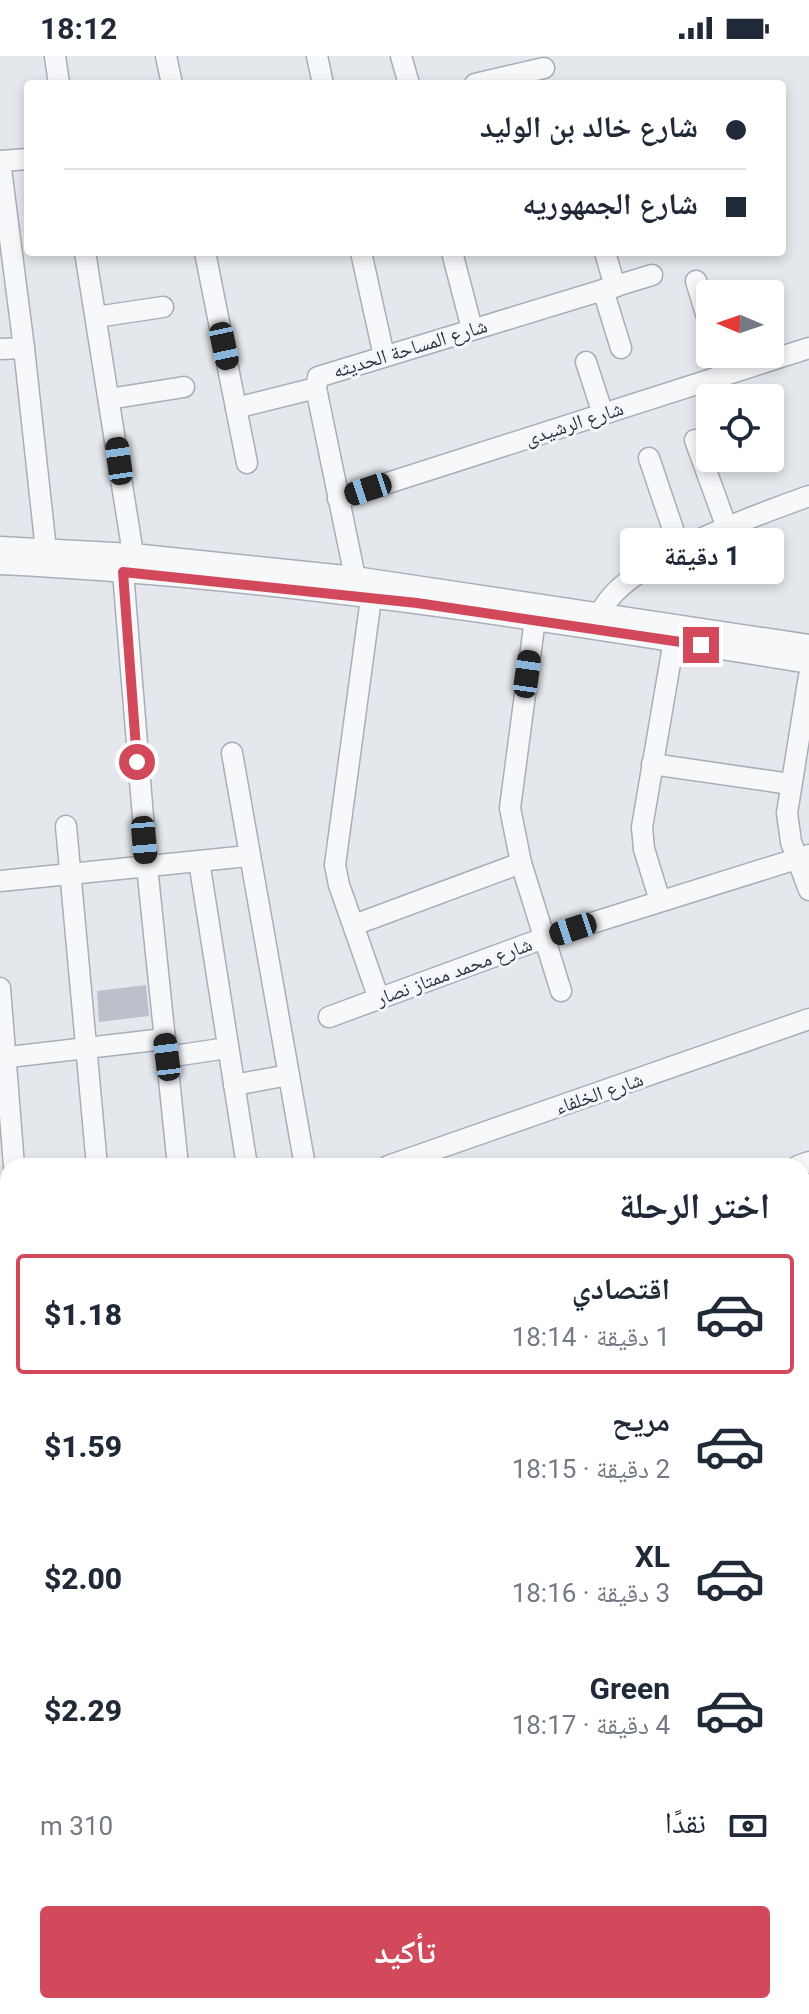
<!DOCTYPE html>
<html lang="ar">
<head>
<meta charset="utf-8">
<style>
  :root { --surface:#fff; --page:#f6f6f7; --text:#1f2937; --muted:#747a83; --line:#e0e1e3; --accent:#d1495b }
  body { margin:0; font-family:Roboto,"Noto Naskh Arabic",sans-serif; background:var(--page); color:var(--text); direction:rtl; height:100vh; display:flex; flex-direction:column; font-size:30px; white-space:nowrap }
  * { box-sizing:border-box; margin:0 }
  p { font-size:26px; color:var(--muted) }
  .icon { flex:none; width:44px; height:44px; fill:none; stroke:currentColor; stroke-width:2; stroke-linecap:round; stroke-linejoin:round }
  .map { position:relative; flex:1; overflow:hidden; direction:ltr }
  .details { position:absolute; left:0px; top:1102px; width:810px; height:856px; display:flex; flex-direction:column; background:var(--surface); border-radius:24px 24px 0 0; box-shadow:0 4px 12px #0003; direction:rtl }
  .details>* { flex:none }
  .banner { position:absolute; left:24px; top:24px; width:762px; height:176px; border-radius:8px; box-shadow:0 4px 12px #0003; direction:rtl; display:grid; align-content:center; height:176px; padding:0 40px; background:var(--surface) }
  .needle { width:52px; rotate:272deg }
  .buttons { position:absolute; left:696px; top:224px; display:grid; gap:16px }
  .buttons a { display:grid; place-items:center; width:88px; height:88px; border-radius:8px; background:var(--surface); box-shadow:0 4px 12px #0003; font-size:40px }
  .end { position:absolute; width:36px; height:36px; margin:-18px; border:10px solid #d1495b; background:#fff; box-shadow:0 0 0 4px #fff }
  .from { border-radius:50% }
  .bubble { position:absolute; height:56px; border-radius:8px; background:var(--surface); box-shadow:0 4px 12px #0003; font-size:26px; font-weight:800; line-height:56px; text-align:center; direction:rtl }
  .car { position:absolute; width:24px; height:48px; margin:-24px -12px; border-radius:10px; box-shadow:0 0 6px 2px #0007; background:linear-gradient(#222 24%,#8ab4d8 0 40%,#222 0 76%,#8ab4d8 0 86%,#222 0) }
  .banner b { display:flex; align-items:center; gap:28px; height:76px; font-size:30px }
  .banner b+b { border-top:2px solid var(--line) }
  .banner i { width:20px; height:20px; background:var(--text) }
  ul { padding:0; list-style:none }
  li { display:flex; align-items:center; gap:24px; height:120px; margin:0 16px 12px; padding:0 24px; border:4px solid transparent; border-radius:8px }
  li div { flex:1 }
  li b { display:block; font-size:30px }
  li em { font-style:normal; font-weight:800 }
  li.selected { border-color:var(--accent) }
  li>.icon { width:72px; height:72px; stroke-width:1.5 }
  h2 { padding:0 40px; font-size:36px; line-height:96px }
  .pay { display:flex; align-items:center; gap:20px; height:88px; padding:0 40px; font-size:30px }
  .pay p { margin-inline-start:auto }
  .button { display:flex; gap:16px; margin-top:auto; padding:16px 40px }
  .button a { flex:1; height:92px; border-radius:8px; background:var(--accent); color:#fff; font-size:32px; font-weight:800; line-height:92px; text-align:center }
  .status { display:flex; justify-content:space-between; align-items:center; height:56px; padding:0 40px; background:var(--surface); direction:ltr }
  .status svg { height:22px; fill:currentColor }
  .map>svg:first-child { display:block }
  .building { fill:#bbc0ca }
  .lines { fill:none; stroke-linecap:round; stroke-linejoin:round }
  .minor-casing { stroke:#a9aeb7; stroke-width:23 }
  .major-casing { stroke:#a3abb8; stroke-width:27 }
  .minor { stroke:#f7f8fa; stroke-width:20 }
  .major { stroke:#fff; stroke-width:24 }
  .rail { stroke:#7d8696; stroke-width:5; stroke-dasharray:4 8; stroke-linecap:butt }
  .route { stroke:#d1495b; stroke-width:10 }
  .labels { text-anchor:middle; dominant-baseline:central; stroke-width:6; stroke-linejoin:round; paint-order:stroke }
  .street-label { font-size:20px; fill:#2b3445; stroke:#f4f6f9 }
</style>
</head>
<body>
<div class="status"><b>18:12</b><svg viewBox="0 0 49 12"><path d="M0 12V9h3v3zM5 12V6h3v6zM10 12V3h3v9zM15 12V0h3v12zM26 1h20v11H26zM47 4h2v5h-2z"/></svg></div>
<div class="map">
<svg width="809" height="1958" viewBox="0 0 809 1958">
  <rect width="100%" height="100%" fill="#e4e7ec"/>
  <path class="building" d="M 146,929 L 149,960 L 99,966 L 97,935 Z"/>
  <g class="lines">
    <defs>
      <g id="minor">
        <path d="M 55,0 L 59,28"/>
        <path d="M 166,0 L 172,28"/>
        <path d="M 317,0 L 323,28"/>
        <path d="M 401,0 L 409,28"/>
        <path d="M 475,28 L 544,12"/>
        <path d="M 0,105 L 24,292 L 46,494"/>
        <path d="M 0,105 L 28,103"/>
        <path d="M 85,196 L 133,498"/>
        <path d="M 205,196 L 247,407"/>
        <path d="M 361,196 L 384,300"/>
        <path d="M 452,196 L 472,273"/>
        <path d="M 605,196 L 615,231"/>
        <path d="M 696,225 L 710,271"/>
        <path d="M 603,234 L 621,292"/>
        <path d="M 96,261 L 163,251"/>
        <path d="M 0,293 L 24,292"/>
        <path d="M 719,298 L 725,319"/>
        <path d="M 586,306 L 603,358"/>
        <path d="M 109,343 L 184,331"/>
        <path d="M 236,352 L 316,332"/>
        <path d="M 695,384 L 727,472"/>
        <path d="M 649,402 L 679,491"/>
        <path d="M 338,443 L 809,292"/>
        <path d="M 0,491 L 133,498 L 355,521 L 809,589"/>
        <path d="M 0,508 C 271,521 541,563 809,607"/>
        <path d="M 123,516 L 147,810 L 178,1110"/>
        <path d="M 355,521 L 316,332 L 318,321 L 652,219"/>
        <path d="M 371,542 L 335,809 L 339,829 L 379,943"/>
        <path d="M 535,563 L 510,752 L 521,807 L 561,935"/>
        <path d="M 598,565 C 609,509 760,458 809,440"/>
        <path d="M 809,620 L 787,757 L 791,786 L 809,834"/>
        <path d="M 232,697 L 305,1110"/>
        <path d="M 652,708 L 790,728"/>
        <path d="M 66,770 L 97,1110"/>
        <path d="M 199,805 L 247,1110"/>
        <path d="M 0,825 L 248,800"/>
        <path d="M 660,845 L 644,793 L 642,771 L 674,584"/>
        <path d="M 354,869 L 521,807"/>
        <path d="M 0,932 L 14,1110"/>
        <path d="M 329,961 L 544,882 L 809,799"/>
        <path d="M 167,1001 L 227,992"/>
        <path d="M 0,1002 L 164,983"/>
        <path d="M 234,1029 L 289,1019"/>
        <path d="M 388,1110 L 809,963"/>
        <path d="M 798,1110 L 809,1106"/>
        <path d="M 0,1164 L 8,1164"/>
        <path d="M 802,1244 L 809,1241"/>
        <path d="M 0,1310 L 8,1309"/>
        <path d="M 802,1320 L 809,1316"/>
        <path d="M 0,1456 L 8,1456"/>
        <path d="M 802,1520 L 809,1514"/>
        <path d="M 0,1539 L 8,1538"/>
        <path d="M 802,1628 L 809,1621"/>
        <path d="M 802,1702 L 809,1712"/>
        <path d="M 0,1799 L 8,1795"/>
        <path d="M 0,1930 L 8,1946"/>
        <path d="M 651,1950 L 656,1958"/>
        <path d="M 796,1950 L 801,1958"/>
        <path d="M 145,1958 L 147,1950"/>
        <path d="M 315,1958 L 324,1950"/>
        <path d="M 458,1958 L 466,1950"/>
      </g>
      <g id="major">
        <path d="M 0,1854 L 8,1870"/>
        <path d="M 0,1890 L 8,1905"/>
        <path d="M 802,1924 L 809,1919"/>
        <path d="M 50,1950 L 55,1958"/>
        <path d="M 428,1958 L 436,1950"/>
        <path d="M 751,1958 L 763,1950"/>
      </g>
    </defs>
    <use href="#minor" class="minor-casing"/>
    <use href="#major" class="major-casing"/>
    <use href="#minor" class="minor"/>
    <use href="#major" class="major"/>
    <g class="rail">
      <path d="M 802,1560 L 809,1554"/>
      <path d="M 368,1958 L 377,1950"/>
    </g>
  </g>
  <g class="lines">
    <path class="route" d="M 137,706 L 123,516 L 417,547 L 701,589"/>
  </g>
  <g class="labels">
    <g class="street-label">
      <text transform="translate(410 292) rotate(-17)">شارع المساحة الحديثه</text>
      <text transform="translate(574 367) rotate(-18)">شارع الرشيدى</text>
      <text transform="translate(454 915) rotate(-20)">شارع محمد ممتاز نصار</text>
      <text transform="translate(599 1037) rotate(-19)">شارع الخلفاء</text>
    </g>
  </g>
</svg>
<div class="buttons">
<a><svg class="needle" viewBox="-14 -14 28 28"><path d="M0-13l5 13h-10z" fill="#e53935"/><path d="M0 13l5-13h-10z" fill="#747a83"/></svg></a>
<a><svg class="icon" aria-label="locate" viewBox="0 0 24 24"><circle cx="12" cy="12" r="6"/><path d="M12 2v4M12 18v4M2 12h4M18 12h4"/></svg></a>
</div>
<i class="end from" style="left:137px;top:706px"></i>
<i class="end" style="left:701px;top:589px"></i>
<div class="bubble" style="left:620px;top:472px;width:164px">1 دقيقة</div>
<i class="car" style="left:224px;top:290px;rotate:168deg"></i>
<i class="car" style="left:119px;top:405px;rotate:352deg"></i>
<i class="car" style="left:368px;top:433px;rotate:252deg"></i>
<i class="car" style="left:527px;top:618px;rotate:8deg"></i>
<i class="car" style="left:144px;top:784px;rotate:175deg"></i>
<i class="car" style="left:573px;top:873px;rotate:252deg"></i>
<i class="car" style="left:167px;top:1001px;rotate:353deg"></i>
<div class="banner">
<b><i class="from"></i>شارع خالد بن الوليد</b>
<b><i></i>شارع الجمهوريه</b>
</div>
<section class="details">
<h2>اختر الرحلة</h2>
<ul>
<li class="selected"><svg class="icon" aria-label="car" viewBox="0 0 24 24"><path d="M5 17H2v-5l4-1 3-4h7l3 4 3 1v5h-3M9 17h6M6 11h13"/><circle cx="7" cy="17" r="2"/><circle cx="17" cy="17" r="2"/></svg><div><b>اقتصادي</b><p>1 دقيقة · 18:14</p></div><em>$1.18</em></li>
<li><svg class="icon" aria-label="car" viewBox="0 0 24 24"><path d="M5 17H2v-5l4-1 3-4h7l3 4 3 1v5h-3M9 17h6M6 11h13"/><circle cx="7" cy="17" r="2"/><circle cx="17" cy="17" r="2"/></svg><div><b>مريح</b><p>2 دقيقة · 18:15</p></div><em>$1.59</em></li>
<li><svg class="icon" aria-label="car" viewBox="0 0 24 24"><path d="M5 17H2v-5l4-1 3-4h7l3 4 3 1v5h-3M9 17h6M6 11h13"/><circle cx="7" cy="17" r="2"/><circle cx="17" cy="17" r="2"/></svg><div><b>XL</b><p>3 دقيقة · 18:16</p></div><em>$2.00</em></li>
<li><svg class="icon" aria-label="car" viewBox="0 0 24 24"><path d="M5 17H2v-5l4-1 3-4h7l3 4 3 1v5h-3M9 17h6M6 11h13"/><circle cx="7" cy="17" r="2"/><circle cx="17" cy="17" r="2"/></svg><div><b>Green</b><p>4 دقيقة · 18:17</p></div><em>$2.29</em></li>
</ul>
<div class="pay"><svg class="icon" aria-label="cash" viewBox="0 0 24 24"><path d="M3 7h18v10H3z"/><circle cx="12" cy="12" r="2"/></svg>نقدًا<p>310 m</p></div>
<div class="button"><a>تأكيد</a></div>
</section>
</div>
</body>
</html>
